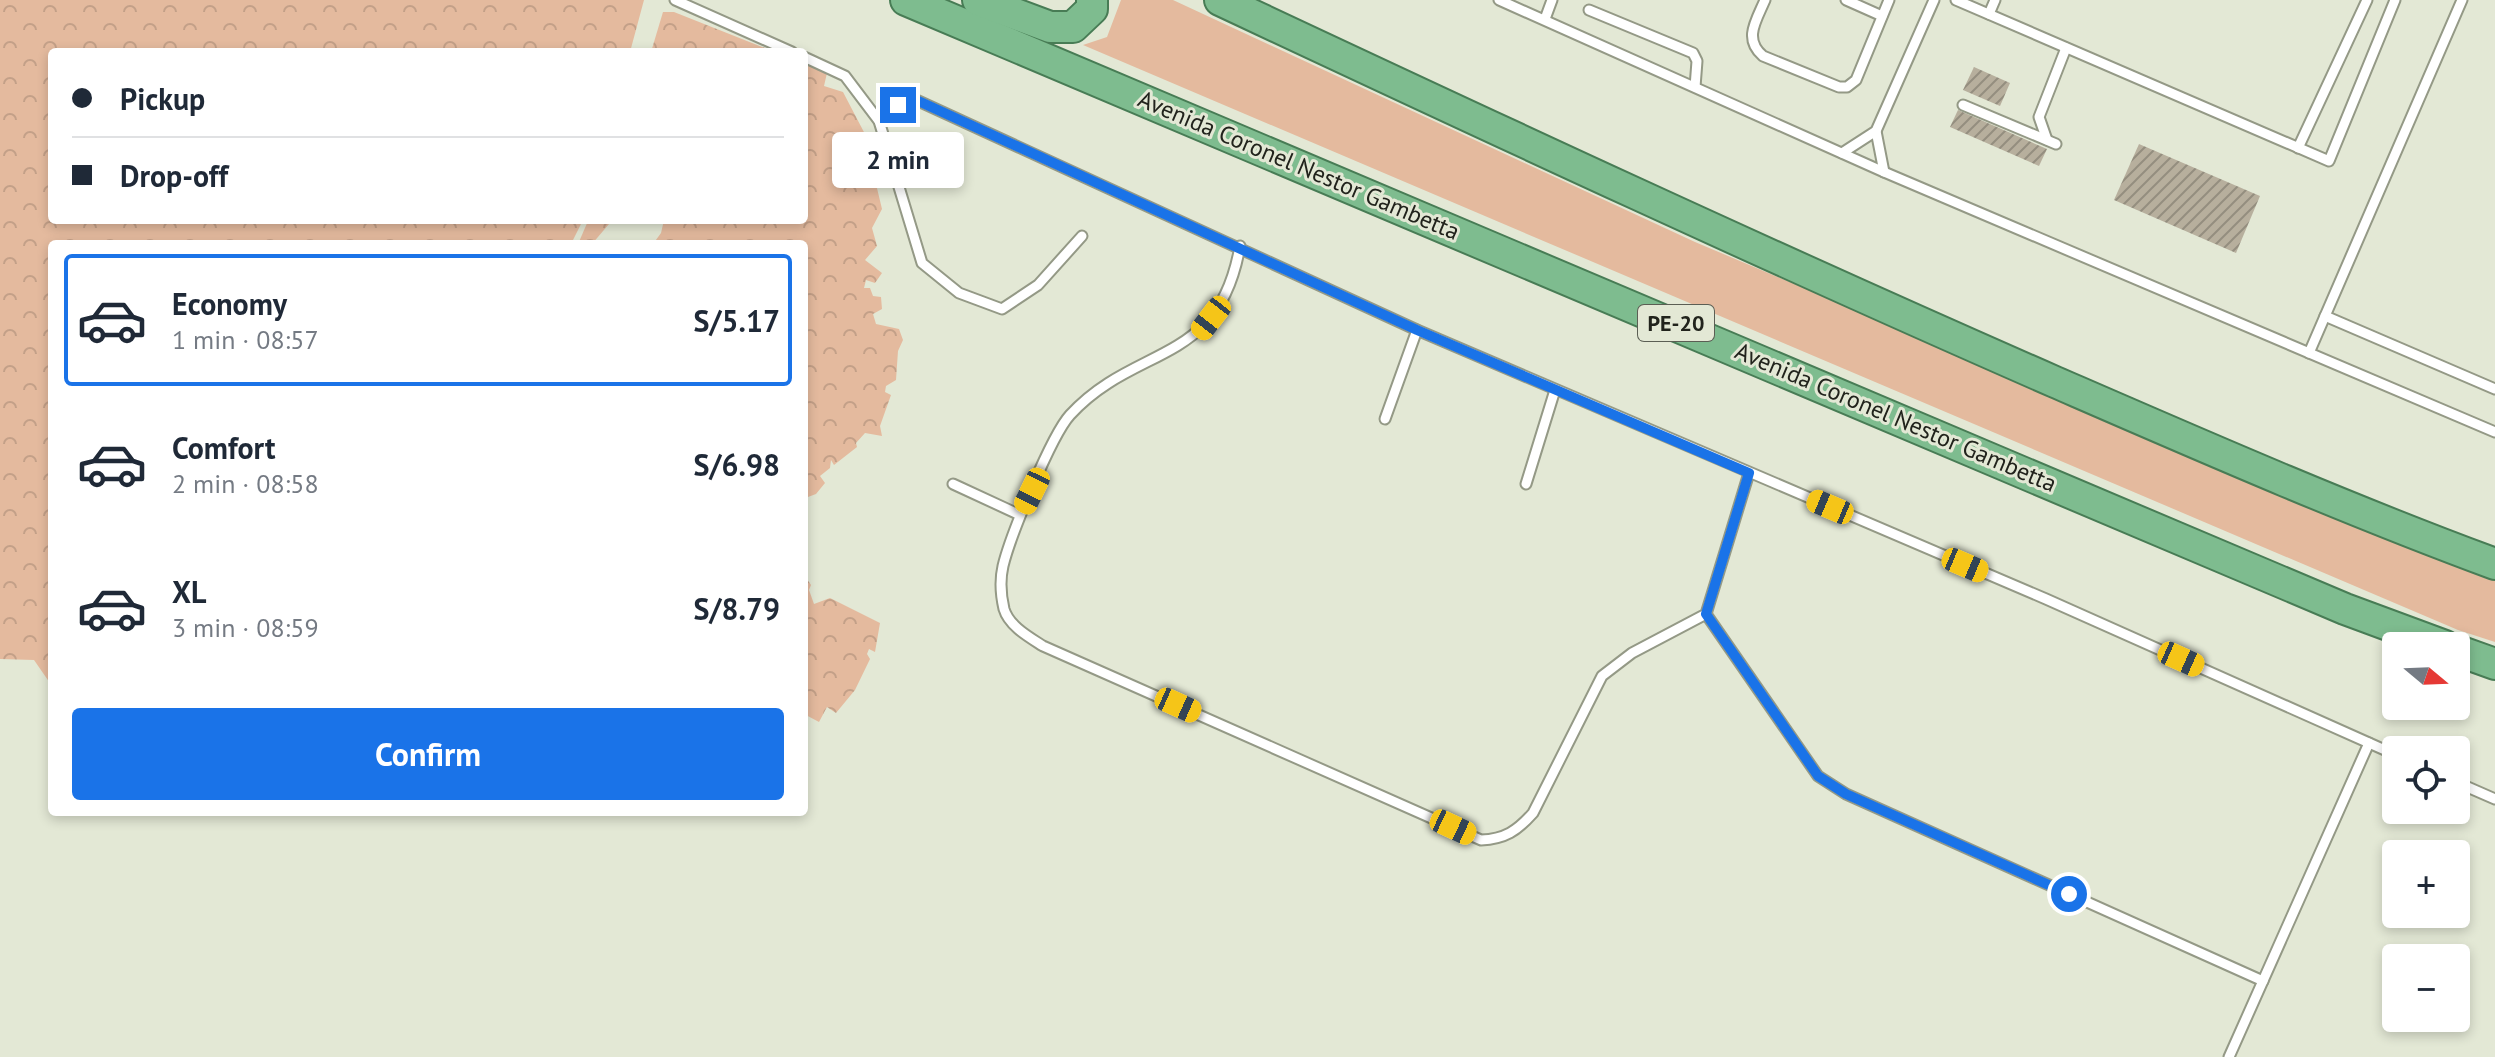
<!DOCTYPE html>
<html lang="en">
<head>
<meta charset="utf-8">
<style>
  :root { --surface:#fff; --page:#f2f2f3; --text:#1f2937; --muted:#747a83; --line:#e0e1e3; --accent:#1a73e8 }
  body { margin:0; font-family:"PT Sans",sans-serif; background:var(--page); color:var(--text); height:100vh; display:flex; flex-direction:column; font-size:30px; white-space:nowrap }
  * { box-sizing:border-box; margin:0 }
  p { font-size:26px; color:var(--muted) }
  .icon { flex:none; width:44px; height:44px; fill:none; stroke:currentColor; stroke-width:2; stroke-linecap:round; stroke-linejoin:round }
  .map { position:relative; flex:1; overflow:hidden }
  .panel { position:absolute; left:48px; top:240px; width:760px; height:576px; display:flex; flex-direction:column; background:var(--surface); border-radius:8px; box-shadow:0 4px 12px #0003 }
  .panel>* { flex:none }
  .banner { position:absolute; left:48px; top:48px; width:760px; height:176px; border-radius:8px; box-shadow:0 4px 12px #0003; display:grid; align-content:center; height:176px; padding:0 24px; background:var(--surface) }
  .needle { width:52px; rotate:109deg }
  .fabs { position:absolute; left:2382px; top:632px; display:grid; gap:16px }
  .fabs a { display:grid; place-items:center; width:88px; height:88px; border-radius:8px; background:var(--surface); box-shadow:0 4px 12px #0003; font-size:40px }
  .end { position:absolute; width:36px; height:36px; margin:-18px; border:10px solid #1a73e8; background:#fff; box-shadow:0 0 0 4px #fff }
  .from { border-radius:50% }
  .bubble { position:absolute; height:56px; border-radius:8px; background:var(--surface); box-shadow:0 4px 12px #0003; font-size:26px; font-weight:600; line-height:56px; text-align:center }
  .car { position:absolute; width:24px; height:48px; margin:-24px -12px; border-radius:10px; box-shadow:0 0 6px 2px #0007; background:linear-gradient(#f5c518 24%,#345 0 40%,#f5c518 0 76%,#345 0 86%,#f5c518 0) }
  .banner b { display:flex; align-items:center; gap:28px; height:76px; font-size:30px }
  .banner b+b { border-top:2px solid var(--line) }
  .banner i { width:20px; height:20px; background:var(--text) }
  ul { padding:14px 0 0; list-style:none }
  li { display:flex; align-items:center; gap:24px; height:132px; margin:0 16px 12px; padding:0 8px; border:4px solid transparent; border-radius:8px }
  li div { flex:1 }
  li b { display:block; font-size:30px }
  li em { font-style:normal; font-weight:600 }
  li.selected { border-color:var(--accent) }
  li>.icon { width:72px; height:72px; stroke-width:1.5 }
  .action { display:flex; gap:16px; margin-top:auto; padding:16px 24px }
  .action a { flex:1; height:92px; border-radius:8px; background:var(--accent); color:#fff; font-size:32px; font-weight:600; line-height:92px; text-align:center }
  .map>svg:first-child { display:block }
  .green { fill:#e4ba9e }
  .forest { fill:url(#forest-crowns) }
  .building { fill:url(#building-hatch) }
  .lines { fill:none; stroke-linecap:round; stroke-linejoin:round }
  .service-casing { stroke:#949986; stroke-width:13 }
  .trunk-casing { stroke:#487c55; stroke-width:34 }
  .service { stroke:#fff; stroke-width:9 }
  .trunk { stroke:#7ebc8f; stroke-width:30 }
  .route { stroke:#1a73e8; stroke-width:10 }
  .labels { text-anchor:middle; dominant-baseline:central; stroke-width:6; stroke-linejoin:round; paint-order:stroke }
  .shield { fill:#e3e8d5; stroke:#5b5e54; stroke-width:2 }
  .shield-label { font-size:22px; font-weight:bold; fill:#21231c }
  .street-label { font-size:24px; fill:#21231c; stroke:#e3e8d5 }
</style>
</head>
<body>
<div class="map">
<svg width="2495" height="1057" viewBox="0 0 2495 1057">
  <defs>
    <pattern id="forest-crowns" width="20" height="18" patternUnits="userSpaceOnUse" patternTransform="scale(2)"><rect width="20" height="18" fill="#e4ba9e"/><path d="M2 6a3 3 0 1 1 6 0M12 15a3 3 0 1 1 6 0" fill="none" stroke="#c3a088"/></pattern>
    <pattern id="building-hatch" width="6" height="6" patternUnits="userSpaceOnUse" patternTransform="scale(2)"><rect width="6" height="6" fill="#b7af9d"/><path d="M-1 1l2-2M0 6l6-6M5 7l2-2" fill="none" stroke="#948e7f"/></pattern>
  </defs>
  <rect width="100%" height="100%" fill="#e3e8d5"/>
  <path class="green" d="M 1121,0 L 1173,0 L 1695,242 L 2495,580 L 2495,642 L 2458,630 L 1083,45 L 1107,37 Z"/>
  <g class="forest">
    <path d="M 0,0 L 644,0 L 630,52 L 52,52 L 52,220 L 583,220 L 571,244 L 52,244 L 52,686 L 34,660 L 0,659 Z"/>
    <path d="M 663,12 L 674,12 L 775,52 L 651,52 Z"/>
    <path d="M 804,63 L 827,73 L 824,86 L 843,92 L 866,136 L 858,142 L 864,161 L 854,183 L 876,184 L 882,209 L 872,228 L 877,246 L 865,260 L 882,273 L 875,283 L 866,280 L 864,288 L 870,288 L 873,296 L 881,297 L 882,309 L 873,314 L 876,324 L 899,329 L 903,340 L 898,351 L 896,380 L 886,386 L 885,392 L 891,395 L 880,426 L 882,436 L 865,433 L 856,443 L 857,447 L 834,465 L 831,460 L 830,468 L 820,476 L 825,483 L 816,494 L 808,497 L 804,517 L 804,244 L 653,244 L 661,233 L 664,220 L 804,220 Z"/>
    <path d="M 588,221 L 609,224 L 592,244 L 578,244 Z"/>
    <path d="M 804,566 L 808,568 L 805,576 L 811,585 L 809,590 L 814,604 L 830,598 L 880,623 L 875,652 L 869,649 L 867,654 L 870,659 L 855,690 L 836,713 L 827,707 L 819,722 L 804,714 Z"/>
  </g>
  <g class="building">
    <path d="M 1974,67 L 2010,83 L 2000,106 L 1963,90 Z"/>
    <path d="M 1958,110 L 2047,149 L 2039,166 L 1950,127 Z"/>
    <path d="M 2139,144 L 2260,196 L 2236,253 L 2114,200 Z"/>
  </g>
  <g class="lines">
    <defs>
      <g id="service">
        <path d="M 675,0 L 792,52"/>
        <path d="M 1499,0 L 1884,172 L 2495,432"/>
        <path d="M 1765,0 C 1756,21 1743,39 1763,56 L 1839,87 L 1847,87 L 1856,80 L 1889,0"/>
        <path d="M 1846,0 L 1882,16"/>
        <path d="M 1956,0 L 2329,161 L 2395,0"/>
        <path d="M 1589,10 L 1693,53 L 1697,61 L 1695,87"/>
        <path d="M 1989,14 L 1995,0"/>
        <path d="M 1545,19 L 1552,0"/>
        <path d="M 804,57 L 845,76 L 879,121 L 922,263 L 959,293 L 1002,309 L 1038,285 L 1082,236"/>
        <path d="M 1963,105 L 2056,144"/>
        <path d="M 879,121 L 898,105 L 914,99 L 1417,330 L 2046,599 L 2396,755"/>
        <path d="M 1876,131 L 1884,172"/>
        <path d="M 2047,140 L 2039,117 L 2066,48"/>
        <path d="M 2298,148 L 2367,0"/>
        <path d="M 1842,153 L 1876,131 L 1934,0"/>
        <path d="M 1240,246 C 1219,367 1136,343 1070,415 C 1051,436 1010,537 1003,566 C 1000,579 1001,596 1004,609 C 1009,626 1029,637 1043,646 L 1481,840 C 1505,839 1517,831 1533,813 L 1602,676 L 1632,653 L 1706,614 L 1749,473"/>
        <path d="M 2325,316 L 2495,389"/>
        <path d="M 2309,353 L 2462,0"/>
        <path d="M 1385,419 L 1417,330"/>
        <path d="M 953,484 L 1020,515"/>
        <path d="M 1526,484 L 1555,390"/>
        <path d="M 1706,614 L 1818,776 L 1846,794 L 2263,981"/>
        <path d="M 2456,782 L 2495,799"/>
        <path d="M 2229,1057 L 2369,743"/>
      </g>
      <g id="trunk">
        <path d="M 906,0 L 2345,609 L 2445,646"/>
        <path d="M 978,0 L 1050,27 L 1073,27 L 1092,9 L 1092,0"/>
        <path d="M 1220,0 C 1497,130 1774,259 2055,382 C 2200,445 2346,509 2495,564"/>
        <path d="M 2456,650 L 2495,664"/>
      </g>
    </defs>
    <use href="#service" class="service-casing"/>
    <use href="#trunk" class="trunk-casing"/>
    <use href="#service" class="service"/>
    <use href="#trunk" class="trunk"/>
  </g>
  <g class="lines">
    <path class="route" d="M 898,105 L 914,99 L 1417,330 L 1749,473 L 1706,614 L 1818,776 L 1846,794 L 2069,894"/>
  </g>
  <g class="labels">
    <rect class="shield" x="1638" y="305" width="76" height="36" rx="6"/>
    <g class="shield-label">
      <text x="1676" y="323">PE-20</text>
    </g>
    <g class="street-label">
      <text transform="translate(1299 165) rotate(23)">Avenida Coronel Nestor Gambetta</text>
      <text transform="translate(1896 417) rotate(23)">Avenida Coronel Nestor Gambetta</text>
    </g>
  </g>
</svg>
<div class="fabs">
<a><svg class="needle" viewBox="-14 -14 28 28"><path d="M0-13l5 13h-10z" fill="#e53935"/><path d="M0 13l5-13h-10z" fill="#747a83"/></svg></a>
<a><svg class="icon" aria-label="locate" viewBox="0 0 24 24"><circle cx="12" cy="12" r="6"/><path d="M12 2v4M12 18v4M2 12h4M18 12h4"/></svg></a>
<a>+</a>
<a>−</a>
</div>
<i class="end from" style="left:2069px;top:894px"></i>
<i class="end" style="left:898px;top:105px"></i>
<div class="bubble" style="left:832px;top:132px;width:132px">2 min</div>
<i class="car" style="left:1211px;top:318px;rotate:218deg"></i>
<i class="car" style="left:1032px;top:491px;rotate:206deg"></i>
<i class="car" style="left:1830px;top:507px;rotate:293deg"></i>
<i class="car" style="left:1965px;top:565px;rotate:113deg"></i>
<i class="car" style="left:2181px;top:659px;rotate:114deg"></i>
<i class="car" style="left:1178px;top:705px;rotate:114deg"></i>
<i class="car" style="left:1453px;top:827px;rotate:115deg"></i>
<div class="banner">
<b><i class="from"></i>Pickup</b>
<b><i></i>Drop-off</b>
</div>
<section class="panel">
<ul>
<li class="selected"><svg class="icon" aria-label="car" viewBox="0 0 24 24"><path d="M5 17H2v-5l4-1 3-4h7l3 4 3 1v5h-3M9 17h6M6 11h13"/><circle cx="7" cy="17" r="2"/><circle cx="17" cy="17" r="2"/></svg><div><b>Economy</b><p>1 min · 08:57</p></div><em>S/5.17</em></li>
<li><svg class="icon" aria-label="car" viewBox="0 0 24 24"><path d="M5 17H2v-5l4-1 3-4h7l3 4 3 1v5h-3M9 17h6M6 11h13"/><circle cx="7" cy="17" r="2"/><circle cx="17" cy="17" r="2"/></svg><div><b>Comfort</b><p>2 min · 08:58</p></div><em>S/6.98</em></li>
<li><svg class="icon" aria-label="car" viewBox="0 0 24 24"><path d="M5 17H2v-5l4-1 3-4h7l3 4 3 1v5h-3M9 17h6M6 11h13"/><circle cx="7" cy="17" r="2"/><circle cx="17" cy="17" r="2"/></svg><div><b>XL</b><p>3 min · 08:59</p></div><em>S/8.79</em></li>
</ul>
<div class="action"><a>Confirm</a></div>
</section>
</div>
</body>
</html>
